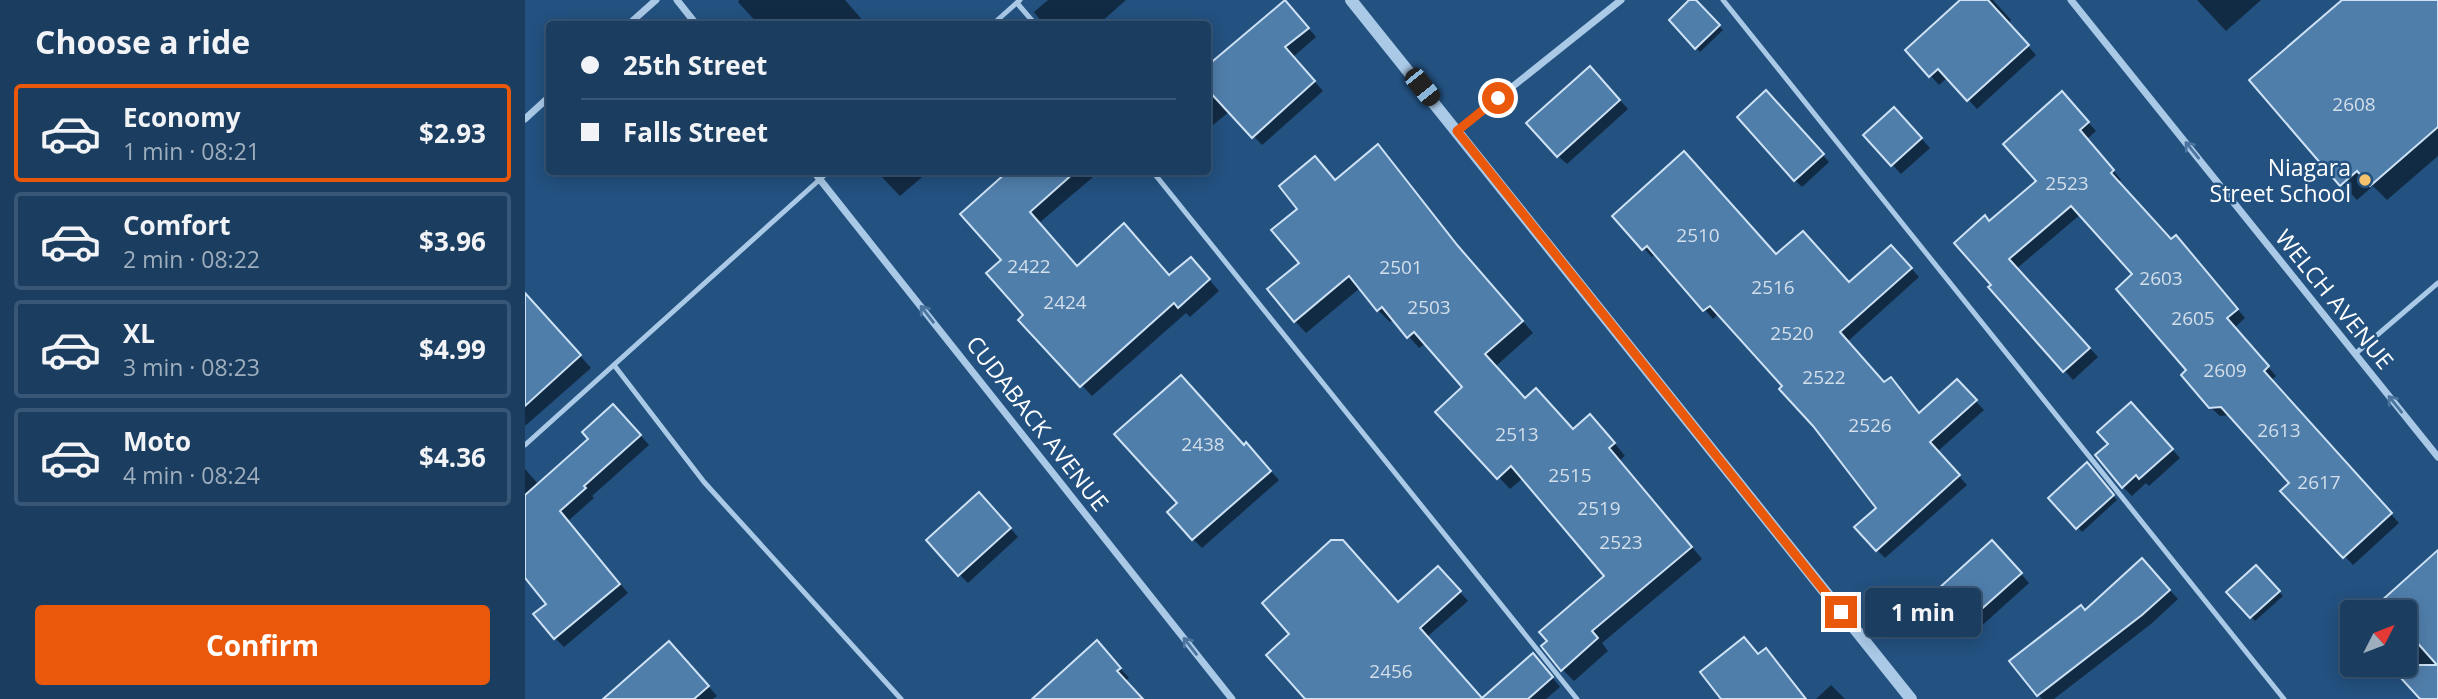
<!DOCTYPE html>
<html lang="en">
<head>
<meta charset="utf-8">
<style>
  :root { --surface:#1a3d60; --page:#234466; --text:#f1f3f6; --muted:#9faebd; --line:#385675; --accent:#ea580c }
  body { margin:0; font-family:"Open Sans",sans-serif; background:var(--page); color:var(--text); height:100vh; display:flex; flex-direction:column; font-size:26px; white-space:nowrap }
  * { box-sizing:border-box; margin:0 }
  p { font-size:23px; color:var(--muted) }
  .icon { flex:none; width:38px; height:38px; fill:none; stroke:currentColor; stroke-width:2; stroke-linecap:round; stroke-linejoin:round }
  .map { position:relative; flex:1; overflow:hidden }
  .drawer { display:flex; flex-direction:column; background:var(--surface); width:525px }
  .drawer>* { flex:none }
  .banner { position:absolute; left:21px; top:21px; width:665px; height:154px; border-radius:7px; box-shadow:0 4px 18px #0003,0 0 0 2px var(--line); display:grid; align-content:center; height:154px; padding:0 35px; background:var(--surface) }
  .needle { width:46px; rotate:48deg }
  .buttons { position:absolute; left:1815px; top:600px; display:grid; gap:14px }
  .buttons a { display:grid; place-items:center; width:77px; height:77px; border-radius:7px; background:var(--surface); box-shadow:0 4px 18px #0003,0 0 0 2px var(--line); font-size:35px }
  .end { position:absolute; width:32px; height:32px; margin:-16px; border:9px solid #ea580c; background:#fff; box-shadow:0 0 0 4px #fff }
  .from { border-radius:50% }
  .bubble { position:absolute; height:49px; border-radius:7px; background:var(--surface); box-shadow:0 4px 18px #0003,0 0 0 2px var(--line); font-size:23px; font-weight:700; line-height:49px; text-align:center }
  .car { position:absolute; width:21px; height:42px; margin:-21px -10px; border-radius:9px; box-shadow:0 0 5px 2px #0007; background:linear-gradient(#222 24%,#8ab4d8 0 40%,#222 0 76%,#8ab4d8 0 86%,#222 0) }
  .banner b { display:flex; align-items:center; gap:24px; height:66px; font-size:26px }
  .banner b+b { border-top:2px solid var(--line) }
  .banner i { width:18px; height:18px; background:var(--text) }
  ul { padding:0; list-style:none }
  li { display:flex; align-items:center; gap:21px; height:98px; margin:0 14px 10px; padding:0 21px; border:4px solid var(--line); border-radius:7px }
  li div { flex:1 }
  li b { display:block; font-size:26px }
  li em { font-style:normal; font-weight:700 }
  li.active { border-color:var(--accent) }
  li>.icon { width:63px; height:63px; stroke-width:1.5 }
  h2 { padding:0 35px; font-size:32px; line-height:84px }
  .button { display:flex; gap:14px; margin-top:auto; padding:14px 35px }
  .button a { flex:1; height:80px; border-radius:7px; background:var(--accent); color:#fff; font-size:28px; font-weight:700; line-height:80px; text-align:center }
  main { display:flex; flex:1; min-height:0 }
  .map>svg:first-child { display:block }
  .shadow { fill:#0007 }
  .building { fill:#507eab; stroke:#cde2f5; stroke-width:2 }
  .lines { fill:none; stroke-linecap:round; stroke-linejoin:round }
  .service { stroke:#a9c9e7; stroke-width:5 }
  .minor { stroke:#a9c9e7; stroke-width:7 }
  .tertiary { stroke:#a9c9e7; stroke-width:12 }
  .oneway { stroke:#4b759f }
  .route { stroke:#ea580c; stroke-width:9 }
  .poi-dot { fill:#f2c26c; stroke:#235180; stroke-width:2.5 }
  .labels { text-anchor:middle; dominant-baseline:central; stroke-width:5; stroke-linejoin:round; paint-order:stroke }
  .number-label { font-size:19px; fill:#d3dfea }
  .poi-label { font-size:23px; fill:#fff; stroke:#235180; text-anchor:end }
  .street-label { font-size:23px; fill:#fff; stroke:#235180 }
</style>
</head>
<body>
<main>
<section class="drawer">
<h2>Choose a ride</h2>
<ul>
<li class="active"><svg class="icon" aria-label="car" viewBox="0 0 24 24"><path d="M5 17H2v-5l4-1 3-4h7l3 4 3 1v5h-3M9 17h6M6 11h13"/><circle cx="7" cy="17" r="2"/><circle cx="17" cy="17" r="2"/></svg><div><b>Economy</b><p>1 min · 08:21</p></div><em>$2.93</em></li>
<li><svg class="icon" aria-label="car" viewBox="0 0 24 24"><path d="M5 17H2v-5l4-1 3-4h7l3 4 3 1v5h-3M9 17h6M6 11h13"/><circle cx="7" cy="17" r="2"/><circle cx="17" cy="17" r="2"/></svg><div><b>Comfort</b><p>2 min · 08:22</p></div><em>$3.96</em></li>
<li><svg class="icon" aria-label="car" viewBox="0 0 24 24"><path d="M5 17H2v-5l4-1 3-4h7l3 4 3 1v5h-3M9 17h6M6 11h13"/><circle cx="7" cy="17" r="2"/><circle cx="17" cy="17" r="2"/></svg><div><b>XL</b><p>3 min · 08:23</p></div><em>$4.99</em></li>
<li><svg class="icon" aria-label="car" viewBox="0 0 24 24"><path d="M5 17H2v-5l4-1 3-4h7l3 4 3 1v5h-3M9 17h6M6 11h13"/><circle cx="7" cy="17" r="2"/><circle cx="17" cy="17" r="2"/></svg><div><b>Moto</b><p>4 min · 08:24</p></div><em>$4.36</em></li>
</ul>
<div class="button"><a>Confirm</a></div>
</section>
<div class="map">
<svg width="1913" height="699" viewBox="0 0 1913 699">
  <rect width="100%" height="100%" fill="#235180"/>
  <g class="shadow">
    <path d="M 214,0 L 320,0 L 341,24 L 233,24 L 213,2 Z"/>
    <path d="M 523,0 L 601,0 L 574,24 L 516,24 L 517,22 L 509,12 Z"/>
    <path d="M 1167,0 L 1198,30 L 1175,52 L 1146,20 Z"/>
    <path d="M 1438,0 L 1468,0 L 1486,20 L 1483,23 L 1511,55 L 1452,109 L 1423,77 L 1414,85 L 1382,50 Z"/>
    <path d="M 1672,0 L 1736,0 L 1701,31 Z"/>
    <path d="M 1819,0 L 1913,0 L 1913,156 L 1862,200 L 1848,186 L 1832,200 L 1817,184 Z"/>
    <path d="M 769,11 L 791,37 L 768,57 L 798,91 L 737,145 L 705,111 L 688,125 L 682,120 L 682,68 Z"/>
    <path d="M 1074,77 L 1103,109 L 1042,164 L 1033,156 Z"/>
    <path d="M 1248,100 L 1304,162 L 1277,187 L 1270,180 Z"/>
    <path d="M 1545,102 L 1571,131 L 1562,139 L 1596,180 L 1593,183 L 1646,241 L 1659,246 L 1720,318 L 1709,328 L 1751,376 L 1746,380 L 1874,523 L 1828,565 L 1758,491 L 1767,483 L 1706,415 L 1695,416 L 1685,407 L 1610,274 L 1556,214 L 1491,269 L 1573,357 L 1548,380 L 1465,287 L 1468,285 L 1465,223 L 1513,181 Z"/>
    <path d="M 1378,118 L 1405,148 L 1376,174 L 1340,135 Z"/>
    <path d="M 853,146 L 944,259 L 1008,333 L 971,366 L 1001,400 L 1049,431 L 1077,428 L 1100,456 L 1095,460 L 1177,559 L 1077,643 L 1083,651 L 1049,681 L 1037,669 L 1081,576 L 998,478 L 985,489 L 912,412 L 939,387 L 901,343 L 894,348 L 869,319 L 865,322 L 853,310 L 835,288 L 781,333 L 770,321 L 776,263 L 774,209 L 790,158 L 811,181 Z"/>
    <path d="M 352,172 L 403,172 L 375,196 Z"/>
    <path d="M 485,172 L 574,172 L 514,223 L 553,267 L 645,277 L 676,270 L 694,291 L 665,317 L 661,313 L 567,396 L 495,320 L 501,315 L 479,260 L 438,214 Z"/>
    <path d="M 1089,216 L 1251,256 L 1325,284 L 1375,256 L 1394,277 L 1322,342 L 1360,384 L 1395,415 L 1440,390 L 1459,410 L 1412,452 L 1442,485 L 1360,558 L 1352,550 L 1353,508 L 1259,387 L 1194,313 L 1188,319 L 1131,254 L 1127,257 Z"/>
    <path d="M 0,294 L 66,368 L 0,426 Z"/>
    <path d="M 1614,413 L 1655,458 L 1624,486 L 1621,483 L 1607,496 L 1598,487 Z"/>
    <path d="M 97,415 L 124,445 L 67,496 L 69,498 L 43,521 L 103,593 L 39,647 L 30,638 L 23,604 L 0,576 L 0,469 L 14,485 Z"/>
    <path d="M 719,447 L 730,454 L 754,480 L 677,548 L 668,539 Z"/>
    <path d="M 1566,469 L 1592,500 L 1557,532 L 1526,498 Z"/>
    <path d="M 463,503 L 493,537 L 443,583 L 434,574 Z"/>
    <path d="M 1476,551 L 1504,583 L 1452,630 L 1443,621 Z"/>
    <path d="M 1731,567 L 1758,596 L 1730,621 L 1704,592 Z"/>
    <path d="M 1626,570 L 1653,599 L 1626,624 L 1529,699 L 1517,699 L 1486,661 Z"/>
    <path d="M 1913,570 L 1913,699 L 1894,699 L 1896,697 L 1867,665 L 1880,665 L 1880,653 L 1893,641 L 1880,626 L 1880,612 L 1867,612 L 1858,602 Z"/>
    <path d="M 921,576 L 943,601 L 902,637 L 956,699 L 804,699 L 873,604 Z"/>
    <path d="M 153,652 L 192,696 L 188,699 L 82,699 Z"/>
    <path d="M 580,652 L 604,678 L 600,681 L 616,699 L 511,699 Z"/>
    <path d="M 1017,664 L 1035,687 L 1021,699 L 958,699 Z"/>
    <path d="M 1306,685 L 1320,699 L 1291,699 Z"/>
  </g>
  <g class="building">
    <path d="M 760,0 L 784,28 L 760,47 L 790,81 L 727,138 L 682,89 L 682,66 Z"/>
    <path d="M 1164,0 L 1171,0 L 1195,25 L 1170,49 L 1144,20 Z"/>
    <path d="M 1435,0 L 1463,0 L 1504,45 L 1442,101 L 1413,69 L 1404,77 L 1380,50 Z"/>
    <path d="M 1817,0 L 1913,0 L 1913,127 L 1845,186 L 1832,171 L 1815,186 L 1724,80 Z"/>
    <path d="M 1065,66 L 1095,100 L 1032,157 L 1001,123 Z"/>
    <path d="M 1241,90 L 1299,154 L 1269,181 L 1212,117 Z"/>
    <path d="M 1537,91 L 1564,122 L 1555,130 L 1589,170 L 1586,173 L 1646,239 L 1651,235 L 1713,309 L 1702,318 L 1744,366 L 1739,371 L 1867,513 L 1818,558 L 1755,491 L 1764,483 L 1696,407 L 1684,408 L 1656,375 L 1661,370 L 1591,289 L 1607,274 L 1546,206 L 1484,259 L 1565,348 L 1538,372 L 1463,287 L 1466,285 L 1429,243 L 1460,215 L 1464,221 L 1511,181 L 1478,144 Z"/>
    <path d="M 1369,107 L 1397,138 L 1366,166 L 1338,135 Z"/>
    <path d="M 853,144 L 933,246 L 998,321 L 960,354 L 1000,398 L 1011,388 L 1048,429 L 1065,414 L 1090,443 L 1084,448 L 1167,547 L 1067,631 L 1073,638 L 1036,671 L 1016,646 L 1022,641 L 1014,632 L 1079,576 L 986,466 L 972,479 L 910,412 L 937,387 L 889,332 L 882,338 L 857,307 L 852,311 L 824,276 L 769,322 L 742,289 L 774,263 L 746,230 L 772,209 L 754,186 L 790,156 L 810,180 Z"/>
    <path d="M 1159,151 L 1251,254 L 1278,231 L 1324,282 L 1366,245 L 1387,268 L 1315,332 L 1359,382 L 1366,377 L 1394,413 L 1432,379 L 1452,400 L 1405,442 L 1435,475 L 1351,551 L 1329,527 L 1351,508 L 1288,426 L 1254,389 L 1257,386 L 1185,306 L 1178,311 L 1122,246 L 1117,250 L 1087,216 Z"/>
    <path d="M 482,172 L 550,172 L 505,212 L 552,266 L 599,223 L 644,275 L 666,257 L 685,279 L 653,308 L 649,303 L 555,387 L 493,320 L 498,315 L 461,273 L 476,260 L 435,214 Z"/>
    <path d="M 0,293 L 56,355 L 0,406 Z"/>
    <path d="M 656,375 L 719,445 L 721,442 L 746,471 L 667,540 L 642,512 L 652,503 L 589,434 Z"/>
    <path d="M 1606,402 L 1648,449 L 1614,479 L 1611,475 L 1597,488 L 1570,455 L 1583,444 L 1572,432 Z"/>
    <path d="M 88,404 L 116,435 L 59,486 L 61,488 L 35,511 L 95,584 L 29,639 L 8,614 L 21,604 L 0,578 L 0,495 L 63,439 L 57,432 Z"/>
    <path d="M 1562,462 L 1589,495 L 1551,529 L 1523,498 Z"/>
    <path d="M 454,492 L 486,528 L 433,576 L 401,540 Z"/>
    <path d="M 806,540 L 818,540 L 873,602 L 913,566 L 936,591 L 895,628 L 957,698 L 1008,653 L 1028,677 L 1003,699 L 780,699 L 741,655 L 764,634 L 737,603 Z"/>
    <path d="M 1467,540 L 1497,573 L 1442,622 L 1413,589 Z"/>
    <path d="M 1913,550 L 1913,699 L 1895,699 L 1864,665 L 1912,665 L 1880,629 L 1880,612 L 1865,612 L 1855,602 Z"/>
    <path d="M 1617,558 L 1645,590 L 1617,615 L 1512,696 L 1484,661 L 1556,605 L 1560,610 Z"/>
    <path d="M 1731,565 L 1755,591 L 1725,618 L 1701,592 Z"/>
    <path d="M 1219,637 L 1233,654 L 1241,648 L 1281,699 L 1196,699 L 1175,672 Z"/>
    <path d="M 572,640 L 596,668 L 592,671 L 618,699 L 507,699 Z"/>
    <path d="M 144,641 L 184,686 L 169,699 L 78,699 Z"/>
  </g>
  <g class="lines">
    <g class="service">
      <path d="M 1198,0 L 1759,699"/>
      <path d="M 492,3 L 510,24"/>
      <path d="M 468,24 L 495,0"/>
      <path d="M 628,172 L 1052,699"/>
      <path d="M 1830,354 L 1913,283"/>
      <path d="M 89,365 L 179,482 L 376,699"/>
      <path d="M 0,445 L 303,172"/>
    </g>
    <g class="minor">
      <path d="M 152,0 L 171,24"/>
      <path d="M 1546,0 L 1913,457"/>
      <path d="M 104,24 L 131,0"/>
      <path d="M 0,119 L 24,97"/>
      <path d="M 932,131 L 1096,0"/>
      <path d="M 289,172 L 707,699"/>
    </g>
    <path class="tertiary" d="M 826,0 L 1386,699"/>
  </g>
  <defs><path id="oneway-shaft" d="M-6 0H5M1.5-3L5.5 0L1.5 3" fill="none" stroke-width="1.6" stroke-linecap="round" stroke-linejoin="round" transform="scale(1.75)"/></defs>
  <g class="oneway">
    <use href="#oneway-shaft" transform="translate(1667 150) rotate(-129)"/>
    <use href="#oneway-shaft" transform="translate(402 314) rotate(-128)"/>
    <use href="#oneway-shaft" transform="translate(1870 404) rotate(-129)"/>
    <use href="#oneway-shaft" transform="translate(665 646) rotate(-128)"/>
  </g>
  <g class="lines">
    <path class="route" d="M 973,98 L 932,131 L 1316,612"/>
  </g>
  <circle class="poi-dot" cx="1840" cy="180" r="7"/>
  <g class="labels">
    <g class="number-label">
      <text x="1829" y="104">2608</text>
      <text x="1542" y="183">2523</text>
      <text x="1173" y="235">2510</text>
      <text x="504" y="266">2422</text>
      <text x="876" y="267">2501</text>
      <text x="1636" y="278">2603</text>
      <text x="1248" y="287">2516</text>
      <text x="540" y="302">2424</text>
      <text x="904" y="307">2503</text>
      <text x="1668" y="318">2605</text>
      <text x="1267" y="333">2520</text>
      <text x="1700" y="370">2609</text>
      <text x="1299" y="377">2522</text>
      <text x="1345" y="425">2526</text>
      <text x="1754" y="430">2613</text>
      <text x="992" y="434">2513</text>
      <text x="678" y="444">2438</text>
      <text x="1045" y="475">2515</text>
      <text x="1794" y="482">2617</text>
      <text x="1074" y="508">2519</text>
      <text x="1096" y="542">2523</text>
      <text x="866" y="671">2456</text>
    </g>
    <g class="poi-label">
      <text x="1826" y="167">Niagara<tspan x="1826" dy="26">Street School</tspan></text>
    </g>
    <g class="street-label">
      <text transform="translate(1810 299) rotate(51)">WELCH AVENUE</text>
      <text transform="translate(513 423) rotate(52)">CUDABACK AVENUE</text>
    </g>
  </g>
</svg>
<div class="buttons">
<a><svg class="needle" viewBox="-14 -14 28 28"><path d="M0-13l5 13h-10z" fill="#e53935"/><path d="M0 13l5-13h-10z" fill="#9faebd"/></svg></a>
</div>
<i class="end from" style="left:973px;top:98px"></i>
<i class="end" style="left:1316px;top:612px"></i>
<div class="bubble" style="left:1340px;top:588px;width:116px">1 min</div>
<i class="car" style="left:897px;top:87px;rotate:141deg"></i>
<div class="banner">
<b><i class="from"></i>25th Street</b>
<b><i></i>Falls Street</b>
</div>
</div>
</main>
</body>
</html>
